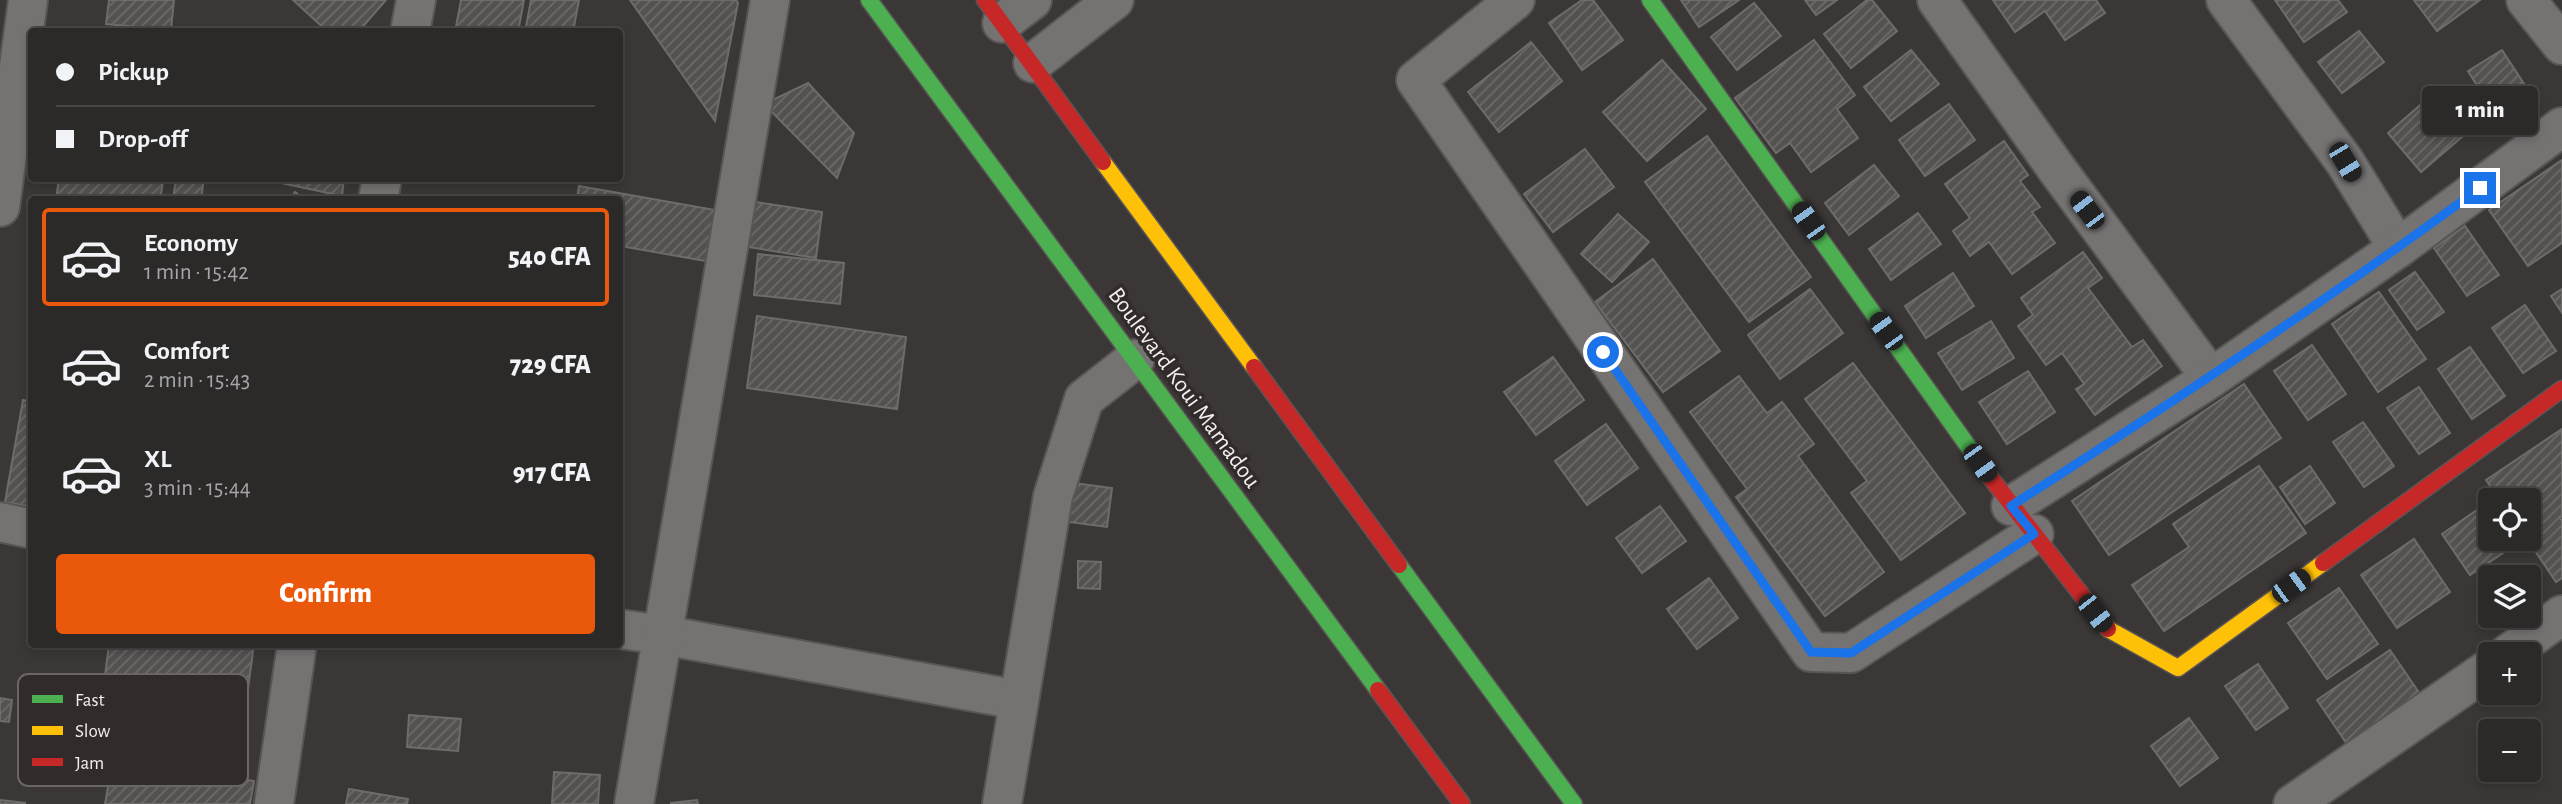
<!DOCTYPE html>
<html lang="en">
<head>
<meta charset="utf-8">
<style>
  :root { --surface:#2c2929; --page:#343131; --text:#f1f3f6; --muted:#a6a6a8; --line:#484546; --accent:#ea580c }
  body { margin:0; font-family:"Alegreya Sans",sans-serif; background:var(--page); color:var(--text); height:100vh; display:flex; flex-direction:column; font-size:26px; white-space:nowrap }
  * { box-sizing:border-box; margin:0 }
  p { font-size:23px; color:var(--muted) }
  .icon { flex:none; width:38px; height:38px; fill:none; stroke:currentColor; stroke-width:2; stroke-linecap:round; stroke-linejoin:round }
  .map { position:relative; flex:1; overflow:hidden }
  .panel { position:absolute; left:28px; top:196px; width:595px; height:452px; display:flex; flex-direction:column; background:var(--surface); border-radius:7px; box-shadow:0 4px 10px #0003,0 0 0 2px var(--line) }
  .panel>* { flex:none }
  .banner { position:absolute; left:28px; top:28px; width:595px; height:154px; border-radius:7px; box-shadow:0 4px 10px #0003,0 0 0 2px var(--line); display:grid; align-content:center; height:154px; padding:0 28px; background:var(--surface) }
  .tools { position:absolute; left:2478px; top:488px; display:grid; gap:14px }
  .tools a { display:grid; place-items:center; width:63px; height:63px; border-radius:7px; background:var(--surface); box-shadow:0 4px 10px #0003,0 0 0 2px var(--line); font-size:35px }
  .end { position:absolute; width:32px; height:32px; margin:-16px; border:9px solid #1a73e8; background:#fff; box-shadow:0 0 0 4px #fff }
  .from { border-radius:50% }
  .bubble { position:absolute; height:49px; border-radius:7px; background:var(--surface); box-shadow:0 4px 10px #0003,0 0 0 2px var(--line); font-size:23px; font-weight:800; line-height:49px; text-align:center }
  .car { position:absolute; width:21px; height:42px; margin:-21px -10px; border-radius:9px; box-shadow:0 0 5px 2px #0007; background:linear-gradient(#222 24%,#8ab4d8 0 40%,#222 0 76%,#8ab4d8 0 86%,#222 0) }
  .banner b { display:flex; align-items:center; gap:24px; height:66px; font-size:26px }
  .banner b+b { border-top:2px solid var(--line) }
  .banner i { width:18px; height:18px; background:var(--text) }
  ul { padding:12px 0 0; list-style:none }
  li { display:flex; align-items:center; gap:21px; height:98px; margin:0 14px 10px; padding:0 14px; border:4px solid transparent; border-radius:7px }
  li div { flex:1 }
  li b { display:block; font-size:26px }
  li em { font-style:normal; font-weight:800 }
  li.on { border-color:var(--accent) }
  li>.icon { width:63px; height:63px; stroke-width:1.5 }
  .button { display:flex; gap:14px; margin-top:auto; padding:14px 28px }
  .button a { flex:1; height:80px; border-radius:7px; background:var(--accent); color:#fff; font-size:28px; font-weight:800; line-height:80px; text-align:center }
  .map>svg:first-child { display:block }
  .building { fill:url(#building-hatch); stroke:#6e6b6b; stroke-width:2 }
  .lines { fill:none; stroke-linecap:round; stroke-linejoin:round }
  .street-casing { stroke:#595555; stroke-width:42 }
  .fast-casing { stroke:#595555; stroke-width:19 }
  .slow-casing { stroke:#595555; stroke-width:19 }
  .jam-casing { stroke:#595555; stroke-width:19 }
  .street { stroke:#757272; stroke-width:38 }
  .fast { stroke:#4caf50; stroke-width:16 }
  .slow { stroke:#ffc107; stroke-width:16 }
  .jam { stroke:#c62828; stroke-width:16 }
  .route { stroke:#1a73e8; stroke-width:9 }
  .labels { text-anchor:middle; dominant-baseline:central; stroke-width:7; stroke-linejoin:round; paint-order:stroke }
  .street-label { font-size:24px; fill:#f3efef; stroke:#312c2b }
  .key { fill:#312c2b; stroke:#6b6666; stroke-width:2 }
  .key-label { font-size:19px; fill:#f3efef }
</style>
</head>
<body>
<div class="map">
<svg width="2562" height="804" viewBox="0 0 2562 804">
  <defs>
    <pattern id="building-hatch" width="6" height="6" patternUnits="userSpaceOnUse" patternTransform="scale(1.75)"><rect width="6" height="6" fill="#545151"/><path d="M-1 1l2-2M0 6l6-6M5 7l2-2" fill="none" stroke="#6d6a6a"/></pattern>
  </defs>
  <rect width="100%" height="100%" fill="#3b3737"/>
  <g class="building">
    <path d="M 109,0 L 174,0 L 171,30 L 106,24 Z"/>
    <path d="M 293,0 L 386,0 L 358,32 L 328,32 Z"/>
    <path d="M 461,0 L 524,0 L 518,32 L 455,32 Z"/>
    <path d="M 531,0 L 579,0 L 573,32 L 525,32 Z"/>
    <path d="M 630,0 L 736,0 L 738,3 L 715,121 Z"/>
    <path d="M 1582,0 L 1593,0 L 1623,40 L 1582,70 L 1549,23 Z"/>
    <path d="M 1681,0 L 1739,0 L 1699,27 Z"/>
    <path d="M 1805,0 L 1837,0 L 1816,15 Z"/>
    <path d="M 1867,0 L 1872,0 L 1897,31 L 1851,68 L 1824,34 Z"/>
    <path d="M 1993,0 L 2096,0 L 2105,13 L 2065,40 L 2045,11 L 2015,32 Z"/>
    <path d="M 2275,0 L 2338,0 L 2347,12 L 2304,42 Z"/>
    <path d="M 2414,0 L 2480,0 L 2437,31 Z"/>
    <path d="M 1754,3 L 1781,36 L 1737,70 L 1711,37 Z"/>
    <path d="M 2359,31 L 2384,62 L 2342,93 L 2318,62 Z"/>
    <path d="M 1814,40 L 1855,95 L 1837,109 L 1858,138 L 1811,172 L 1790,143 L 1776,153 L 1735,98 Z"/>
    <path d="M 1531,42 L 1562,81 L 1499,132 L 1468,92 Z"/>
    <path d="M 1911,50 L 1939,84 L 1891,121 L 1864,87 Z"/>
    <path d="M 2502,50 L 2530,93 L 2496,116 L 2468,71 Z"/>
    <path d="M 1662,60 L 1706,109 L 1647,161 L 1603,112 Z"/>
    <path d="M 808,83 L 854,133 L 837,178 L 764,104 Z"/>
    <path d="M 2442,86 L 2476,125 L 2421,172 L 2388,133 Z"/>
    <path d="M 1949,104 L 1975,140 L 1925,176 L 1899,140 Z"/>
    <path d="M 1707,136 L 1811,277 L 1749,322 L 1645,182 Z"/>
    <path d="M 2004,141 L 2028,175 L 2020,181 L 2040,207 L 2032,212 L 2055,243 L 2012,274 L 1989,242 L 1970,256 L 1953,231 L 1970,218 L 1945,184 Z"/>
    <path d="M 1585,149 L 1614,187 L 1553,232 L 1524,194 Z"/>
    <path d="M 2562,160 L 2562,243 L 2528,266 L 2489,210 Z"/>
    <path d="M 1874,165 L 1899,196 L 1849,235 L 1825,203 Z"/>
    <path d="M 59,178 L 140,178 L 163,182 L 160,200 L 56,200 Z"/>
    <path d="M 176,178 L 204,178 L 201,200 L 173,200 Z"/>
    <path d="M 258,178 L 344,178 L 342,196 Z"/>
    <path d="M 579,186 L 715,210 L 706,261 L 620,246 L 620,200 L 577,200 Z"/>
    <path d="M 295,192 L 306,200 L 290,200 Z"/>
    <path d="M 749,201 L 822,212 L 816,258 L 742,246 Z"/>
    <path d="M 1918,213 L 1941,244 L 1891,280 L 1869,249 Z"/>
    <path d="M 1618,214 L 1649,242 L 1612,282 L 1581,254 Z"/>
    <path d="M 2465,226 L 2499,275 L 2467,296 L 2434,248 Z"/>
    <path d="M 2083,252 L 2102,278 L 2088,288 L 2132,347 L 2143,340 L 2162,366 L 2095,415 L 2076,389 L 2084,384 L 2062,353 L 2046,365 L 2018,326 L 2033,315 L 2021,298 Z"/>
    <path d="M 758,254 L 844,263 L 840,304 L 754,295 Z"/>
    <path d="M 1653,259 L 1720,351 L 1663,392 L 1595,302 Z"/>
    <path d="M 2415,272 L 2444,312 L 2417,330 L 2389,290 Z"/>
    <path d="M 1953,273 L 1974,306 L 1926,338 L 1905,306 Z"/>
    <path d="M 1810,289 L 1843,333 L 1780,379 L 1748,335 Z"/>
    <path d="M 2562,289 L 2562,313 L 2551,296 Z"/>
    <path d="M 2379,292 L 2426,359 L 2378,392 L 2332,324 Z"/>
    <path d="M 2525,305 L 2556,351 L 2523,373 L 2492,328 Z"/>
    <path d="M 757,316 L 906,337 L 897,409 L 747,388 Z"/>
    <path d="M 1991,321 L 2014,358 L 1962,390 L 1938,353 Z"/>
    <path d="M 2312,345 L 2346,394 L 2308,420 L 2274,371 Z"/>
    <path d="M 2470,347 L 2505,396 L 2472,419 L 2438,369 Z"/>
    <path d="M 1553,357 L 1584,400 L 1536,435 L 1504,392 Z"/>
    <path d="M 1853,363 L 1965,513 L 1901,560 L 1851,493 L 1867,481 L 1805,399 Z"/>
    <path d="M 2028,371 L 2055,412 L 2007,444 L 1979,402 Z"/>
    <path d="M 1739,376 L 1767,413 L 1782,402 L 1814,444 L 1798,456 L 1884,572 L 1825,616 L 1736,497 L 1747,489 L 1690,412 Z"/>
    <path d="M 2244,384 L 2281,438 L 2109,555 L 2072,501 Z"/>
    <path d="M 2419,387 L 2450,433 L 2419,454 L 2387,408 Z"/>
    <path d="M 23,400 L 32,402 L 32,507 L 5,502 Z"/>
    <path d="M 2363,422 L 2394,466 L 2364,487 L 2333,442 Z"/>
    <path d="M 1606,424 L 1638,468 L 1587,505 L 1555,461 Z"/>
    <path d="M 2562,429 L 2562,516 L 2560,518 L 2562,521 L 2562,578 L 2556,582 L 2527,539 L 2529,539 L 2529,500 L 2500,500 L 2486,480 Z"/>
    <path d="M 2259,466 L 2306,533 L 2164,631 L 2132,585 L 2189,547 L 2173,524 Z"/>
    <path d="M 2310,466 L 2335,503 L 2305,524 L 2280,487 Z"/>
    <path d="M 1066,482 L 1112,488 L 1107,527 L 1061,521 Z"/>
    <path d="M 1660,506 L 1686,541 L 1642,573 L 1616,538 Z"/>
    <path d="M 2477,510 L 2490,529 L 2490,539 L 2497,539 L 2506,551 L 2470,575 L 2442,534 Z"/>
    <path d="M 2414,539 L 2450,592 L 2397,628 L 2361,575 Z"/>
    <path d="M 1078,561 L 1101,562 L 1100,589 L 1078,588 Z"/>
    <path d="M 1709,578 L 1738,618 L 1697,649 L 1667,609 Z"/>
    <path d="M 2339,588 L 2378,644 L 2327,679 L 2288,623 Z"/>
    <path d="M 109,644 L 254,644 L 245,711 L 103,692 Z"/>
    <path d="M 2390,650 L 2420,694 L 2347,744 L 2317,700 Z"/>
    <path d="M 2258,664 L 2288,708 L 2256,730 L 2225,686 Z"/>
    <path d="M 0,698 L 12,700 L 9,722 L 0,721 Z"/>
    <path d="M 409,715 L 461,719 L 458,751 L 407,747 Z"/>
    <path d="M 2189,718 L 2218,758 L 2180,786 L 2151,746 Z"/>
    <path d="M 113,758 L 254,781 L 250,804 L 105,804 Z"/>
    <path d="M 554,772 L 600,775 L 598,804 L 552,804 Z"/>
    <path d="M 349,789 L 408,799 L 407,804 L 346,804 Z"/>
    <path d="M 0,800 L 25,803 L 25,804 L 0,804 Z"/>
    <path d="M 697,800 L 698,804 L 670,803 Z"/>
  </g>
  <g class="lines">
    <defs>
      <g id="street">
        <path d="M 1515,0 L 1416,80 L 1811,652 L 1851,653 L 2034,534"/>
        <path d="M 1937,0 L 2056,168 L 2211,378"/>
        <path d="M 2226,0 L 2345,162 L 2398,248"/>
        <path d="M 2526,0 L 2562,45"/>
        <path d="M 1002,23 L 1032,0"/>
        <path d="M 410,32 L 416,0"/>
        <path d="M 1033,63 L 1114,0"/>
        <path d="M 378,200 L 382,178"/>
        <path d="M 0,207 L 28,0"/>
        <path d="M 2011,506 L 2211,378 L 2398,248 L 2562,127"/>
        <path d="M 0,522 L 32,529"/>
        <path d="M 620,629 L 663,635 L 1019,700"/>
        <path d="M 2508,654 L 2562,615"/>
        <path d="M 274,804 L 297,644"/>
        <path d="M 634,804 L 770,0"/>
        <path d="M 1002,804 L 1053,496 L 1084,399 L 1135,359"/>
        <path d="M 2293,804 L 2490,668"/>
      </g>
      <g id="fast">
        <path d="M 869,0 L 1378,690"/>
        <path d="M 1650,0 L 1990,477"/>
        <path d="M 1399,565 L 1574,804"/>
      </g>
      <g id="slow">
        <path d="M 1103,162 L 1254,367"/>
        <path d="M 2108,629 L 2178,668 L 2323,563"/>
      </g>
      <g id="jam">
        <path d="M 985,0 L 1103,162"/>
        <path d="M 1254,367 L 1399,565"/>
        <path d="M 1990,477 L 2108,629"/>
        <path d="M 2323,563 L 2562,389"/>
        <path d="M 1378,690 L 1462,804"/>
      </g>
    </defs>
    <use href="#street" class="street-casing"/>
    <use href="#fast" class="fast-casing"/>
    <use href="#slow" class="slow-casing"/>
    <use href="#jam" class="jam-casing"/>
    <use href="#street" class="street"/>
    <use href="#fast" class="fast"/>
    <use href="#slow" class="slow"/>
    <use href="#jam" class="jam"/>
  </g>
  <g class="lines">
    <path class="route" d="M 1603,352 L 1811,652 L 1851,653 L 2034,534 L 2011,506 C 2170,404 2328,300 2480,188"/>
  </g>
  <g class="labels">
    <g class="street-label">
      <text transform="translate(1184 388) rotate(54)">Boulevard Koui Mamadou</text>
    </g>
  </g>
  <rect x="18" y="674" width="230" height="112" rx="10" class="key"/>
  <rect x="32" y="695" width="31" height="8" fill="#4caf50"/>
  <rect x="32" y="726" width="31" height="9" fill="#ffc107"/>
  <rect x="32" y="758" width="31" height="8" fill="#c62828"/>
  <g class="key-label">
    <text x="75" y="706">Fast</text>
    <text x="75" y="737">Slow</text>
    <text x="75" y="769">Jam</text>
  </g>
</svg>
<div class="tools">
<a><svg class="icon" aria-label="locate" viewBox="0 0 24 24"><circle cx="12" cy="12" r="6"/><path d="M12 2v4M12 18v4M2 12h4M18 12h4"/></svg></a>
<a><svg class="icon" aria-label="layers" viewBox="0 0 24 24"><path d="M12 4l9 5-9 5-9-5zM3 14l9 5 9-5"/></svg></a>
<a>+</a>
<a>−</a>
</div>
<i class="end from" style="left:1603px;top:352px"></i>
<i class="end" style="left:2480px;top:188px"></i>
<div class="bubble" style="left:2422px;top:86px;width:116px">1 min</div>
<i class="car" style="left:2345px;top:162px;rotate:149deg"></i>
<i class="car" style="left:2087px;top:210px;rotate:323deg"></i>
<i class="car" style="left:1808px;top:221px;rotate:325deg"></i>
<i class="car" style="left:1886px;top:331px;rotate:324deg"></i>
<i class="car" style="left:1980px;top:463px;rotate:144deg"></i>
<i class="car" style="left:2291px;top:586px;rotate:54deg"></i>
<i class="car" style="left:2095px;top:613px;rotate:142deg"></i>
<div class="banner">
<b><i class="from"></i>Pickup</b>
<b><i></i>Drop-off</b>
</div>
<section class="panel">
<ul>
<li class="on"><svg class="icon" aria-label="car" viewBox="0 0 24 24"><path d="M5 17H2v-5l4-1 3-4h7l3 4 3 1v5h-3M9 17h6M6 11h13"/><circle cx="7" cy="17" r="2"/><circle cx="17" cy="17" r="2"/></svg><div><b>Economy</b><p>1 min · 15:42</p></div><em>540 CFA</em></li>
<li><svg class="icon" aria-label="car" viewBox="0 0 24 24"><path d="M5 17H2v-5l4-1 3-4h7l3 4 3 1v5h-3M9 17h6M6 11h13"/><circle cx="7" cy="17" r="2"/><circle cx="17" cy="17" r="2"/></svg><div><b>Comfort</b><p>2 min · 15:43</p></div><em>729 CFA</em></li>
<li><svg class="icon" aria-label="car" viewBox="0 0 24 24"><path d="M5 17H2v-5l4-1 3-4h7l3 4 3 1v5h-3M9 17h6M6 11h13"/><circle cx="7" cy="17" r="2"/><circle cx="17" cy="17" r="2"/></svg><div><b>XL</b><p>3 min · 15:44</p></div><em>917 CFA</em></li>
</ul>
<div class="button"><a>Confirm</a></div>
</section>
</div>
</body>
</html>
